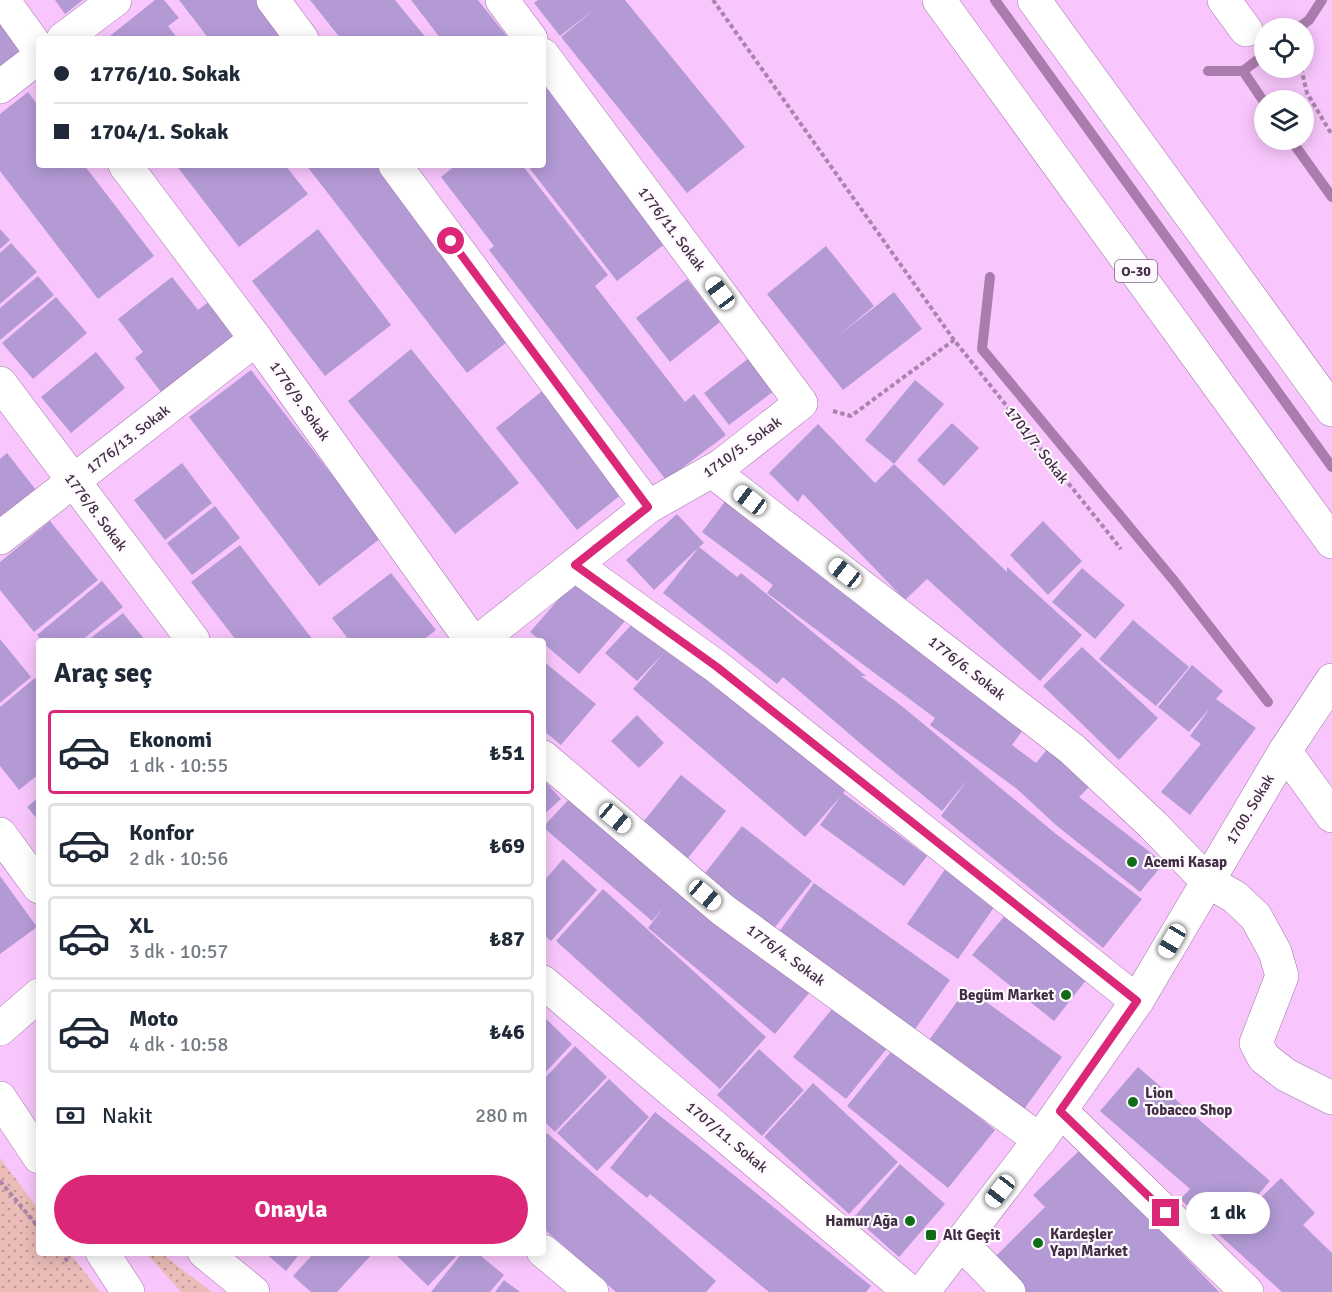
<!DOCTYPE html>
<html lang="tr">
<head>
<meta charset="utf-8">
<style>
  :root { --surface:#fff; --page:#f6f6f7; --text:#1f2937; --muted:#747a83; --line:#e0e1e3; --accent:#db2777 }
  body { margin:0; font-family:Signika,sans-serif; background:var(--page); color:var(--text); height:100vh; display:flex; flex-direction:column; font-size:22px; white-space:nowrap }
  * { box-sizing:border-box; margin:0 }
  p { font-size:20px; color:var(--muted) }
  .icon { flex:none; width:33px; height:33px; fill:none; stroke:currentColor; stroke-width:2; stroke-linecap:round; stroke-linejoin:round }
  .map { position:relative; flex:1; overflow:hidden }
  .side { position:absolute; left:36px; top:638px; width:510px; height:618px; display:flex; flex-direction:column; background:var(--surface); border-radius:6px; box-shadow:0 3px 15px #0003 }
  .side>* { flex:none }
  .banner { position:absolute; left:36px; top:36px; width:510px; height:132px; border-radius:6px; box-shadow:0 3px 15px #0003; display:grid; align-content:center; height:132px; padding:0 18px; background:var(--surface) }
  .fabs { position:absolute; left:1254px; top:18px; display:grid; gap:12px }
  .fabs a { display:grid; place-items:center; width:60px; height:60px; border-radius:50%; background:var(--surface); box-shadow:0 3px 15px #0003; font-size:30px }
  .end { position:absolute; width:27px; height:27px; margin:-14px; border:8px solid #db2777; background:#fff; box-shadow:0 0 0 3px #fff }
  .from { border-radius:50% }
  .bubble { position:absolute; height:42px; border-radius:21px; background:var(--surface); box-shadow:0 3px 15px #0003; font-size:20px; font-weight:700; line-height:42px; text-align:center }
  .car { position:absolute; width:18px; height:36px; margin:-18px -9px; border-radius:8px; box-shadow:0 0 4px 2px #0007; background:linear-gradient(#fff 24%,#345 0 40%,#fff 0 76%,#345 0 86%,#fff 0) }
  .banner b { display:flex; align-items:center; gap:21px; height:57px; font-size:22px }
  .banner b+b { border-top:2px solid var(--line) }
  .banner i { width:15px; height:15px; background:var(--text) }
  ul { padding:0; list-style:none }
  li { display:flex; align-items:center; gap:18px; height:84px; margin:0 12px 9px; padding:0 6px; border:3px solid var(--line); border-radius:6px }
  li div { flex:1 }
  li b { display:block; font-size:22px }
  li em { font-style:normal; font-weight:700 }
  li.active { border-color:var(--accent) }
  li>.icon { width:54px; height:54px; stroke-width:1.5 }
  h2 { padding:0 18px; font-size:27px; line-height:72px }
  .pay { display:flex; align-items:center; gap:15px; height:66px; padding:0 18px; font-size:22px }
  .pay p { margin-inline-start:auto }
  .action { display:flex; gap:12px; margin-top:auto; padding:12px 18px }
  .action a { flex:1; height:69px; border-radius:36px; background:var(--accent); color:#fff; font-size:24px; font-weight:700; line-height:69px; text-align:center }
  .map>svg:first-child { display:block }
  .park { fill:url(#park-dots) }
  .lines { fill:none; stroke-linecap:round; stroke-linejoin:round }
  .stream { stroke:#aa7cae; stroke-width:10 }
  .building { fill:#b39ad5 }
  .minor-casing { stroke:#a375a8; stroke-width:34 }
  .highway-casing { stroke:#a375a8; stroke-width:34 }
  .path { stroke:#a984ac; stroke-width:4; stroke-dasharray:4.5 3; stroke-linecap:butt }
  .minor { stroke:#fff; stroke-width:33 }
  .highway { stroke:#fff; stroke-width:33 }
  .route { stroke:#db2777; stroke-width:8 }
  .poi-dot { fill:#106c17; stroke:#fef9fe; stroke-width:2 }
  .labels { text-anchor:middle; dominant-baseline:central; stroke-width:4.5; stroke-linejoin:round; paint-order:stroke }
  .shield { fill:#fef9fe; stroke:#7a6b7c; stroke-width:1.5 }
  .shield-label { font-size:14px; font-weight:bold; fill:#422e44 }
  .street-label { font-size:15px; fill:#422e44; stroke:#fef9fe }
  .poi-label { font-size:15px; font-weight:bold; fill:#422e44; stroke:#fef9fe; text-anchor:start }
</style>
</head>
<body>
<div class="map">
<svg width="1332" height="1292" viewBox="0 0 1332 1292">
  <defs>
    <pattern id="park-dots" width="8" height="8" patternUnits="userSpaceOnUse" patternTransform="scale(1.5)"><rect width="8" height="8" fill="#ebbcb8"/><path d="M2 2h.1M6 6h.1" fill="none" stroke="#c09997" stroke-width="1.8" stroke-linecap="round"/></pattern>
  </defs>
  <rect width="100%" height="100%" fill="#f8c6fc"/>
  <g class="park">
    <path d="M 0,1158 L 39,1210 L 39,1252 L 70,1253 L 100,1292 L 0,1292 Z"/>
    <path d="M 146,1253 L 161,1253 L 212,1292 L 181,1292 Z"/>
  </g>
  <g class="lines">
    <g class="stream">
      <path d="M 995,0 L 1332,467"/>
      <path d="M 1298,28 L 1309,20 L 1322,0"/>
      <path d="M 1208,71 L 1243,71 L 1264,55"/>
      <path d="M 1243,71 L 1264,102"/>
      <path d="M 1291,140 L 1332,197"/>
      <path d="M 990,277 L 982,349 L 1175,582 L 1268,702"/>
    </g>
  </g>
  <g class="building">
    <path d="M 55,0 L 83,0 L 65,14 Z"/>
    <path d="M 155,0 L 164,0 L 179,18 L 168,26 L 178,39 L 106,39 Z"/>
    <path d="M 179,0 L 264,0 L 294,39 L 209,39 Z"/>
    <path d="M 310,0 L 395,0 L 427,39 L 341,39 Z"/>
    <path d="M 411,0 L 478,0 L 509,39 L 441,39 Z"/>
    <path d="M 538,0 L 625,0 L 745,147 L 687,193 L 561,37 L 595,9 L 560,36 L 534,3 Z"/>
    <path d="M 0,8 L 33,56 L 0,81 Z"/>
    <path d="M 543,84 L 666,243 L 617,281 L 527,165 L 543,165 Z"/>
    <path d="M 28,92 L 39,107 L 39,165 L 84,165 L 154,256 L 98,299 L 0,171 L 0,114 Z"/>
    <path d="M 176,165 L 285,165 L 308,194 L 239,247 Z"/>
    <path d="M 306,165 L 383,165 L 515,336 L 467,373 Z"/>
    <path d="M 456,165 L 522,165 L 526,170 L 608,275 L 595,286 L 685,402 L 694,394 L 726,435 L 666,480 L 489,250 L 494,246 L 441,177 Z"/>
    <path d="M 0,229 L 10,240 L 0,249 Z"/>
    <path d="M 318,229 L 391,325 L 325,376 L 252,281 Z"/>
    <path d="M 11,243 L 37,272 L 0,304 L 0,253 Z"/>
    <path d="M 826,246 L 874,306 L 838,336 L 894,292 L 922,329 L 843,390 L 767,294 Z"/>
    <path d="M 38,276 L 54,295 L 0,340 L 0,308 Z"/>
    <path d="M 172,277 L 198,310 L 215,297 L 244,334 L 164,396 L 135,358 L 143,352 L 118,319 Z"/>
    <path d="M 687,279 L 720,322 L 670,362 L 636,318 Z"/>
    <path d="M 56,297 L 87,333 L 33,379 L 2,343 Z"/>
    <path d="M 411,349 L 519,483 L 455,534 L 348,401 Z"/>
    <path d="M 758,351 L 783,384 L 729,425 L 704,393 Z"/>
    <path d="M 96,352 L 125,388 L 71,433 L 41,397 Z"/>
    <path d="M 251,370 L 381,538 L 319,586 L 189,417 Z"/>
    <path d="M 915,380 L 944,404 L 894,464 L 865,440 Z"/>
    <path d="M 546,388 L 627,490 L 577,530 L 496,428 Z"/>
    <path d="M 952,423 L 979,448 L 944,486 L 917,460 Z"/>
    <path d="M 818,424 L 875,483 L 894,464 L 1007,572 L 1007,567 L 1082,635 L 1040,681 L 927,579 L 905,600 L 803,494 L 798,502 L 769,473 Z"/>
    <path d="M 7,453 L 36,490 L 0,519 L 0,459 Z"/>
    <path d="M 182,463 L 212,503 L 165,540 L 134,500 Z"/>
    <path d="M 732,492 L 1026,726 L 1012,745 L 1036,763 L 1050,746 L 1095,781 L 1079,797 L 1164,863 L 1140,892 L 1057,826 L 1017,789 L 930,725 L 935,718 L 767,593 L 773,585 L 702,532 Z"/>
    <path d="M 215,506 L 240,538 L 192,575 L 167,543 Z"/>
    <path d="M 677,514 L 704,543 L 699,547 L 737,577 L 741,573 L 866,676 L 861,676 L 903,707 L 1056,834 L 1142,899 L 1103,948 L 941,816 L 968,779 L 942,811 L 868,750 L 783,677 L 777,684 L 663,593 L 699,547 L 654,590 L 626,560 Z"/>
    <path d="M 50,521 L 98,580 L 34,632 L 0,590 L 0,562 Z"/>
    <path d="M 1043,521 L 1082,561 L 1048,595 L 1010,555 Z"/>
    <path d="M 240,545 L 313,640 L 236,640 L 191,582 Z"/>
    <path d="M 1082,568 L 1125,605 L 1095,639 L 1052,602 Z"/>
    <path d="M 391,573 L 436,630 L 423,640 L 349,640 L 332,618 Z"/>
    <path d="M 578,577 L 626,620 L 579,674 L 543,643 L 543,640 L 540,640 L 530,632 Z"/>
    <path d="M 102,581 L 123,607 L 82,640 L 41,640 L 37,635 Z"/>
    <path d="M 123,613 L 145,640 L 88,640 Z"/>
    <path d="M 637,619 L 847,788 L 843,793 L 927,856 L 904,886 L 820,825 L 841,796 L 805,837 L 633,689 L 664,653 L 637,681 L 605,653 Z"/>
    <path d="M 1133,620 L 1189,667 L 1156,706 L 1099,659 Z"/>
    <path d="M 0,639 L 31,677 L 0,703 Z"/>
    <path d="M 1082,647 L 1158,718 L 1119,760 L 1043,686 Z"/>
    <path d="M 543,661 L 596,704 L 561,745 L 543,730 Z"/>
    <path d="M 1192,665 L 1223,691 L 1216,699 L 1256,728 L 1190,815 L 1161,792 L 1201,744 L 1190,736 L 1210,708 L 1189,732 L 1158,707 Z"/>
    <path d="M 35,678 L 39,683 L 39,774 L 19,790 L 0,766 L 0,707 Z"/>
    <path d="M 637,715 L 664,743 L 639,768 L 611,741 Z"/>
    <path d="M 681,775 L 726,811 L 688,858 L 643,822 Z"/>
    <path d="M 543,779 L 561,799 L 543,815 Z"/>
    <path d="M 574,794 L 810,992 L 775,1034 L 648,928 L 664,907 L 652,921 L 543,827 Z"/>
    <path d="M 39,797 L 39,821 L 27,807 Z"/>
    <path d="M 742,826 L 812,881 L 771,932 L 702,877 Z"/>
    <path d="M 563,859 L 597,890 L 551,941 L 543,934 L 543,882 Z"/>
    <path d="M 946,868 L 997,903 L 958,959 L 907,924 Z"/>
    <path d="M 0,876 L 37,927 L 0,954 Z"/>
    <path d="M 814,883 L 950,980 L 915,1029 L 779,932 Z"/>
    <path d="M 603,889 L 766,1037 L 720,1089 L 556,941 Z"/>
    <path d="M 1007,913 L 1087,979 L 1054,1021 L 972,955 Z"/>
    <path d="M 967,988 L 1062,1057 L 1019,1116 L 924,1047 Z"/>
    <path d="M 840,999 L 893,1041 L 846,1099 L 793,1057 Z"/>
    <path d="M 543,1016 L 572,1044 L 543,1075 Z"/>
    <path d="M 575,1046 L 607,1077 L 555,1132 L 543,1120 L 543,1080 Z"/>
    <path d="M 894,1048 L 995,1130 L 948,1188 L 847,1106 Z"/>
    <path d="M 759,1049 L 804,1090 L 762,1136 L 717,1095 Z"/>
    <path d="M 1138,1067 L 1270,1181 L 1226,1232 L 1281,1178 L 1315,1213 L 1303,1225 L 1332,1253 L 1332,1292 L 1282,1292 L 1180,1199 L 1190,1189 L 1100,1111 Z"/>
    <path d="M 609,1079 L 649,1117 L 597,1171 L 557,1133 Z"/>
    <path d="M 813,1083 L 898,1162 L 849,1214 L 764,1137 Z"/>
    <path d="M 655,1112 L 693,1142 L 871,1286 L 866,1292 L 769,1292 L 650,1194 L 647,1198 L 610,1168 Z"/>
    <path d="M 547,1133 L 716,1281 L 706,1292 L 616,1292 L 543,1228 L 543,1138 Z"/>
    <path d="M 1081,1149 L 1134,1203 L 1219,1292 L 1020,1292 L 990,1262 L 1045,1207 L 1033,1195 Z"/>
    <path d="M 900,1164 L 945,1204 L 899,1257 L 854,1217 Z"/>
    <path d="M 264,1252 L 301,1252 L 286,1271 Z"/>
    <path d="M 315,1252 L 374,1252 L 337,1292 L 311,1292 L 293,1276 Z"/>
    <path d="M 393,1252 L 460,1252 L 428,1286 Z"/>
    <path d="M 463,1252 L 476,1252 L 504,1275 L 490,1292 L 431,1292 Z"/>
    <path d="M 504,1280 L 520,1292 L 495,1292 Z"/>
  </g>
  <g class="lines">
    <defs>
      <g id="minor">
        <path d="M 3,0 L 39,50"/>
        <path d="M 273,0 L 302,39"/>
        <path d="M 502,0 L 531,39"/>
        <path d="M 1224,0 L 1246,30"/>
        <path d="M 63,39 L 115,0"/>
        <path d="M 0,87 L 39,57"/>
        <path d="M 125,165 L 256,339 L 471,640"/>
        <path d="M 395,165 L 648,507"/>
        <path d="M 0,383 L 193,640"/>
        <path d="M 712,471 L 1072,749 L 1153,825 L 1207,881 L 1235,897 L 1256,917 L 1275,952 L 1282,976 L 1256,1043 L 1264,1058 L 1286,1075 L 1332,1098"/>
        <path d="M 0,538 L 256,339"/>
        <path d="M 575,565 L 717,667 L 1137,1001"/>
        <path d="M 480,640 L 648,507 L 722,465 L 801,403 L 543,55"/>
        <path d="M 1285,751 L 1332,816"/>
        <path d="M 543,757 L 723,910 L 1040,1140"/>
        <path d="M 0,834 L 39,887"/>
        <path d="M 543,982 L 910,1292"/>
        <path d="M 0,1029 L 39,995"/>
        <path d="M 0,1098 L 39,1157"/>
        <path d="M 1061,1111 L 1247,1292"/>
        <path d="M 961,1243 L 1009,1292"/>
        <path d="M 543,1251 L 592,1292"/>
        <path d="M 102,1252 L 128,1292"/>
        <path d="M 204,1252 L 253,1292"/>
        <path d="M 923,1292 L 1044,1134 L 1137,1001 L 1285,751 L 1332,680"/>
      </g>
      <g id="highway">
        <path d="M 939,0 L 1332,542"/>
        <path d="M 1034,0 L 1332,410"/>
      </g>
    </defs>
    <use href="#minor" class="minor-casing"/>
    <use href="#highway" class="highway-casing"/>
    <g class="path">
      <path d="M 713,0 L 954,340 L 1121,549"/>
      <path d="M 1301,68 L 1307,93 L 1332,135"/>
      <path d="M 833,411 L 851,416 L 954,340"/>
      <path d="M 0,1181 L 39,1228"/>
      <path d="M 60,1252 L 69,1263"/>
    </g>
    <use href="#minor" class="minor"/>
    <use href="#highway" class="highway"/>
  </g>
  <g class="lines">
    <path class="route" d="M 451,241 L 648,507 L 575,565 L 717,667 L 1137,1001 L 1060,1111 L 1166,1213"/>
  </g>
  <g class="poi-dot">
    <circle cx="1132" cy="862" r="6"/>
    <circle cx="1066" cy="995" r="6"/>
    <circle cx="1133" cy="1102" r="6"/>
    <circle cx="910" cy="1221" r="6"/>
    <rect x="925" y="1229" width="12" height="12" rx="3"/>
    <circle cx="1038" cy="1243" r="6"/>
  </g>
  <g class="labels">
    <rect class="shield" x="1115" y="260" width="42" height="22" rx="4.5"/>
    <g class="shield-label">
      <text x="1136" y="271">O-30</text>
    </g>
    <g class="street-label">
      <text transform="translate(672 229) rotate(53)">1776/11. Sokak</text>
      <text transform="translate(300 401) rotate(55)">1776/9. Sokak</text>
      <text transform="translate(128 439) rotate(-38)">1776/13. Sokak</text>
      <text transform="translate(1037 445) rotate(52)">1701/7. Sokak</text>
      <text transform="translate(742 447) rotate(-36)">1710/5. Sokak</text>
      <text transform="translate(96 512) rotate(53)">1776/8. Sokak</text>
      <text transform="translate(967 668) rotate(38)">1776/6. Sokak</text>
      <text transform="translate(1250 809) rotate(-59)">1700. Sokak</text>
      <text transform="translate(786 955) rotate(36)">1776/4. Sokak</text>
      <text transform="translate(727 1137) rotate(40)">1707/11. Sokak</text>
    </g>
    <g class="poi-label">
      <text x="1144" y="862">Acemi Kasap</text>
      <text x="1054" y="995" text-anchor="end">Begüm Market</text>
      <text x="1145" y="1093">Lion<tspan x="1145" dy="17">Tobacco Shop</tspan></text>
      <text x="898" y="1221" text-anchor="end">Hamur Ağa</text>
      <text x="1050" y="1234">Kardeşler<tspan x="1050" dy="17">Yapı Market</tspan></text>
      <text x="943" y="1235">Alt Geçit</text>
    </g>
  </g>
</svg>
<div class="fabs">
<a><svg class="icon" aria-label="locate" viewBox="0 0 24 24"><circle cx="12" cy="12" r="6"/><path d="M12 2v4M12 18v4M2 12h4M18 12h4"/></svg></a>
<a><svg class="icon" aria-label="layers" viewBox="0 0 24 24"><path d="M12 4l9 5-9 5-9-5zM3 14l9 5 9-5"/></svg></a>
</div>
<i class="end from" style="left:451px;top:241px"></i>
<i class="end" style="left:1166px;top:1213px"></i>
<div class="bubble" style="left:1186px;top:1192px;width:84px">1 dk</div>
<i class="car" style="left:720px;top:293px;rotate:323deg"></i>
<i class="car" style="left:750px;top:500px;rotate:307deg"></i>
<i class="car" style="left:845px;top:573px;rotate:308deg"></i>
<i class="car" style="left:615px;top:818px;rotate:130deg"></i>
<i class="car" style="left:705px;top:895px;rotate:130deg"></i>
<i class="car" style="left:1172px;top:941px;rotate:210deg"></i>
<i class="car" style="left:1000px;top:1191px;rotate:218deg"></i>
<div class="banner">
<b><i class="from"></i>1776/10. Sokak</b>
<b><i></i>1704/1. Sokak</b>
</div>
<section class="side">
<h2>Araç seç</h2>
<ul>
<li class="active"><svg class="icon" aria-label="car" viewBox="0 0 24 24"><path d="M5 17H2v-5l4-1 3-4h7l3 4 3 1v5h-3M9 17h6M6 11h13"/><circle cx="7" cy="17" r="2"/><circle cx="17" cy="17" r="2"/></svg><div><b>Ekonomi</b><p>1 dk · 10:55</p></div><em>₺51</em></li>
<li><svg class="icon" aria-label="car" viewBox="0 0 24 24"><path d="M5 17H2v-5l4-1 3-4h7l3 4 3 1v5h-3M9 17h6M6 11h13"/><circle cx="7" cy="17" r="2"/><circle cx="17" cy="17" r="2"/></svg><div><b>Konfor</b><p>2 dk · 10:56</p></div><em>₺69</em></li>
<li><svg class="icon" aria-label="car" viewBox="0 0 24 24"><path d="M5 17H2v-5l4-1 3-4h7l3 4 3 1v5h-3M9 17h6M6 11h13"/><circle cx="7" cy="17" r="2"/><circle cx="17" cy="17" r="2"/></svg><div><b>XL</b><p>3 dk · 10:57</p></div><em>₺87</em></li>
<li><svg class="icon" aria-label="car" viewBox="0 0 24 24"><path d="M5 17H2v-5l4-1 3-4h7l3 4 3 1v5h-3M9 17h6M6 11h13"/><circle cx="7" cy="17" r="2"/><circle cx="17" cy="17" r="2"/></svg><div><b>Moto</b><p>4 dk · 10:58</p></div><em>₺46</em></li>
</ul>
<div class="pay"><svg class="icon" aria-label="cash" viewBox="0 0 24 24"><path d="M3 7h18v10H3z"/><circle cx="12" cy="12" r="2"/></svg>Nakit<p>280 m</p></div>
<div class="action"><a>Onayla</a></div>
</section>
</div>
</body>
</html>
